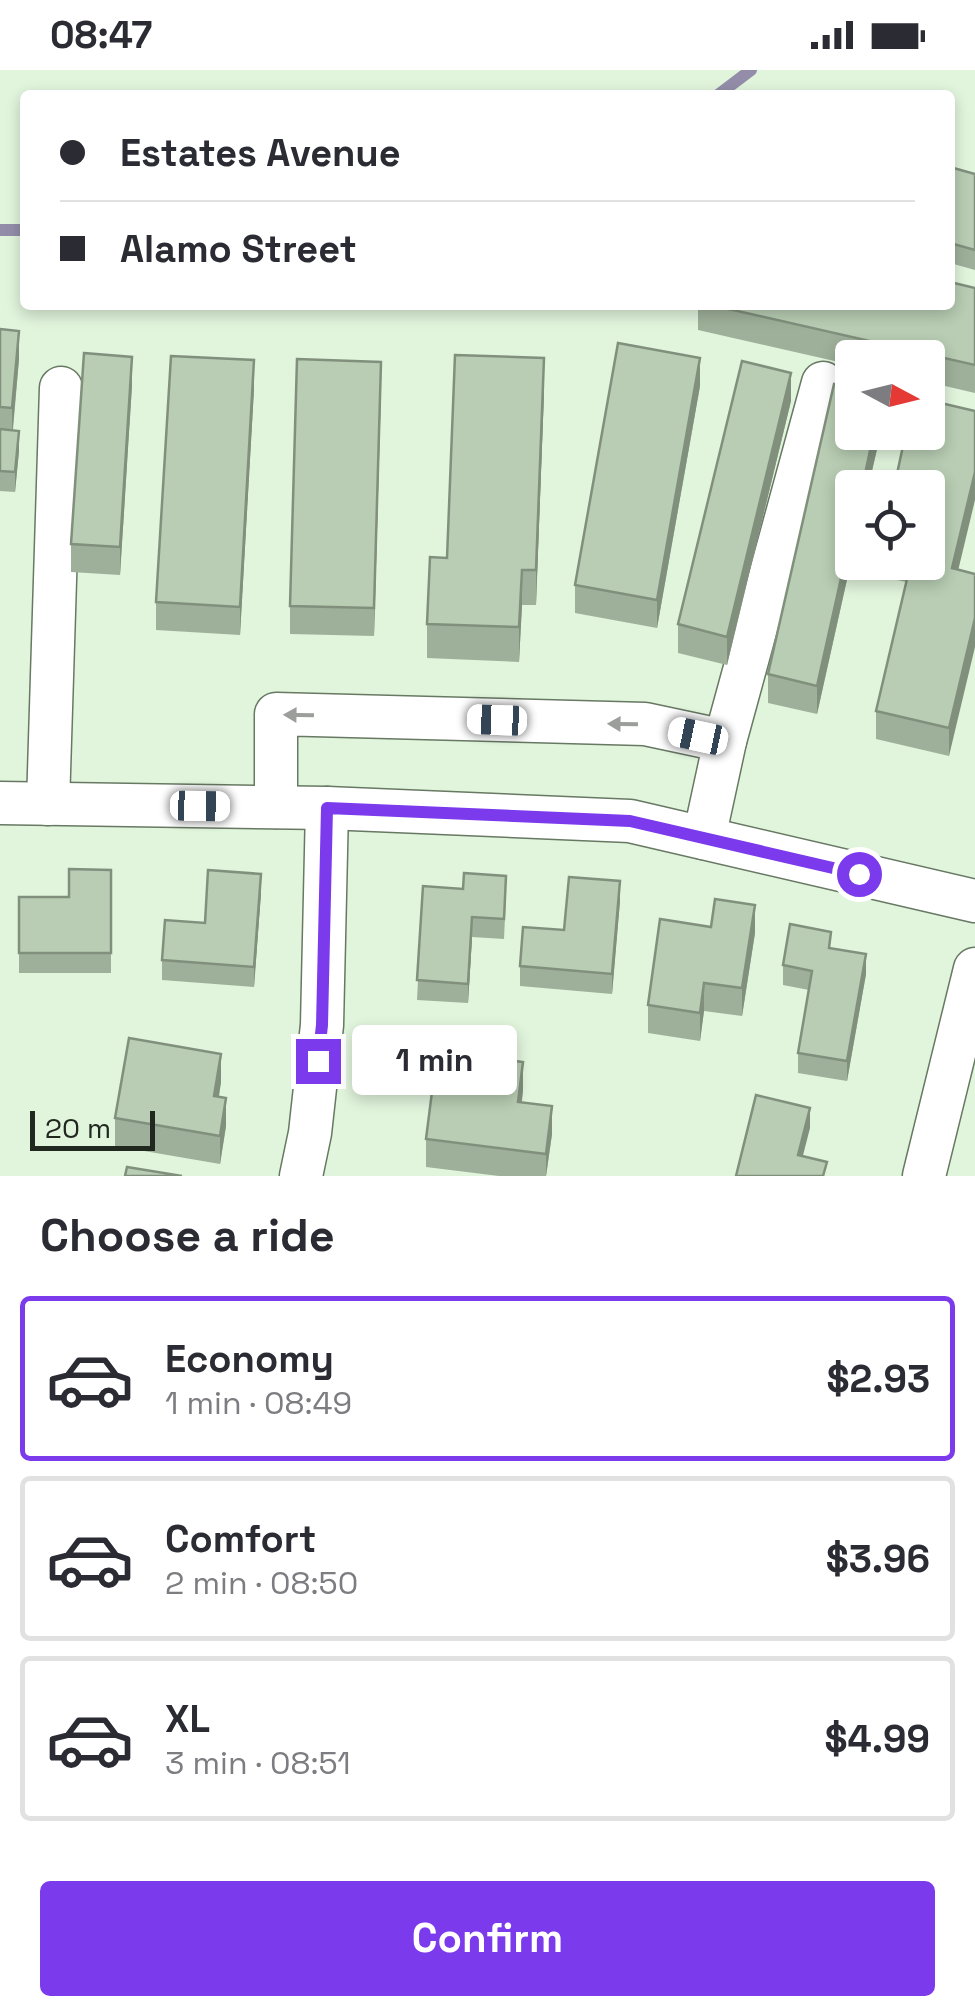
<!DOCTYPE html>
<html lang="en">
<head>
<meta charset="utf-8">
<style>
  :root { --surface:#fff; --page:#f2f2f3; --text:#2b2b33; --muted:#7c7c81; --line:#e1e1e2; --accent:#7c3aed }
  body { margin:0; font-family:"Space Grotesk",sans-serif; background:var(--page); color:var(--text); height:100vh; display:flex; flex-direction:column; font-size:38px; white-space:nowrap }
  * { box-sizing:border-box; margin:0 }
  p { font-size:32px; color:var(--muted) }
  .icon { flex:none; width:55px; height:55px; fill:none; stroke:currentColor; stroke-width:2; stroke-linecap:round; stroke-linejoin:round }
  .map { position:relative; height:1106px; overflow:hidden }
  .drawer { display:flex; flex-direction:column; background:var(--surface); flex:1 }
  .drawer>* { flex:none }
  .hud { position:absolute; left:20px; top:20px; width:935px; height:220px; border-radius:10px; box-shadow:0 5px 15px #0003; display:grid; align-content:center; height:220px; padding:0 40px; background:var(--surface) }
  .needle { width:65px; rotate:97deg }
  .buttons { position:absolute; left:835px; top:270px; display:grid; gap:20px }
  .buttons a { display:grid; place-items:center; width:110px; height:110px; border-radius:10px; background:var(--surface); box-shadow:0 5px 15px #0003; font-size:50px }
  .scale { position:absolute; left:30px; bottom:25px; width:125px; box-sizing:border-box; padding-left:10px; border:5px solid #21281f; border-top:0; font-size:28px; line-height:35px; white-space:nowrap; color:#21281f; -webkit-text-stroke:8px #e1f4dc; paint-order:stroke }
  .end { position:absolute; width:45px; height:45px; margin:-22px; border:12px solid #7c3aed; background:#fff; box-shadow:0 0 0 5px #fff }
  .from { border-radius:50% }
  .bubble { position:absolute; height:70px; border-radius:10px; background:var(--surface); box-shadow:0 5px 15px #0003; font-size:32px; font-weight:800; line-height:70px; text-align:center }
  .car { position:absolute; width:30px; height:60px; margin:-30px -15px; border-radius:12px; box-shadow:0 0 8px 2px #0007; background:linear-gradient(#fff 24%,#345 0 40%,#fff 0 76%,#345 0 86%,#fff 0) }
  .hud b { display:flex; align-items:center; gap:35px; height:95px; font-size:38px }
  .hud b+b { border-top:2px solid var(--line) }
  .hud i { width:25px; height:25px; background:var(--text) }
  ul { padding:0; list-style:none }
  li { display:flex; align-items:center; gap:30px; height:165px; margin:0 20px 15px; padding:0 20px; border:5px solid var(--line); border-radius:10px }
  li div { flex:1 }
  li b { display:block; font-size:38px }
  li em { font-style:normal; font-weight:800 }
  li.current { border-color:var(--accent) }
  li>.icon { width:90px; height:90px; stroke-width:1.5 }
  h2 { padding:0 40px; font-size:45px; line-height:120px }
  .primary-button { display:flex; gap:20px; margin-top:auto; padding:20px 40px }
  .primary-button a { flex:1; height:115px; border-radius:10px; background:var(--accent); color:#fff; font-size:40px; font-weight:800; line-height:115px; text-align:center }
  .status { display:flex; justify-content:space-between; align-items:center; height:70px; padding:0 50px; background:var(--surface); direction:ltr }
  .status svg { height:28px; fill:currentColor }
  .map>svg:first-child { display:block }
  .lines { fill:none; stroke-linecap:round; stroke-linejoin:round }
  .stream { stroke:#938da9; stroke-width:12 }
  .minor-casing { stroke:#677863; stroke-width:45 }
  .minor { stroke:#fff; stroke-width:42 }
  .wall { fill:#9eb09a }
  .shaded-wall { fill:#81907d }
  .building { fill:#b8cdb3; stroke:#81907d; stroke-width:2.5 }
  .oneway { fill:#9b9e9a }
  .route { stroke:#7c3aed; stroke-width:12 }
</style>
</head>
<body>
<div class="status"><b>08:47</b><svg viewBox="0 0 49 12"><path d="M0 12V9h3v3zM5 12V6h3v6zM10 12V3h3v9zM15 12V0h3v12zM26 1h20v11H26zM47 4h2v5h-2z"/></svg></div>
<div class="map">
<svg width="975" height="1106" viewBox="0 0 975 1106">
  <rect width="100%" height="100%" fill="#e1f4dc"/>
  <g class="lines">
    <g class="stream">
      <path d="M 718,25 L 751,0"/>
      <path d="M 0,160 L 25,160"/>
    </g>
    <defs>
      <g id="minor">
        <path d="M 725,671 L 823,313"/>
        <path d="M 0,733 L 327,738 L 630,751 L 975,831"/>
        <path d="M 48,734 L 61,318"/>
        <path d="M 276,737 L 276,644 L 645,654 L 725,671 L 704,768"/>
        <path d="M 301,1106 L 310,1063 L 322,955 L 327,738"/>
        <path d="M 924,1106 L 975,899"/>
      </g>
    </defs>
    <use href="#minor" class="minor-casing"/>
    <use href="#minor" class="minor"/>
  </g>
  <g class="wall">
    <path d="M 950,97 L 975,104 L 975,200 L 950,193 Z"/>
    <path d="M 975,218 L 975,323 L 928,312 L 928,288 L 852,288 L 852,295 L 698,260 L 698,235 L 950,235 Z"/>
    <path d="M 0,259 L 19,289 L 13,360 L 19,381 L 15,422 L 0,421 Z"/>
    <path d="M 132,315 L 120,505 L 71,502 L 71,474 Z"/>
    <path d="M 700,316 L 657,558 L 575,543 L 575,515 Z"/>
    <path d="M 254,319 L 240,565 L 156,560 L 156,532 Z"/>
    <path d="M 381,320 L 374,566 L 290,564 L 290,536 Z"/>
    <path d="M 544,323 L 536,535 L 522,535 L 519,592 L 427,588 L 427,554 L 447,488 Z"/>
    <path d="M 791,331 L 727,595 L 678,583 L 678,554 Z"/>
    <path d="M 852,362 L 881,362 L 868,418 L 852,418 L 852,487 L 817,644 L 768,633 L 768,604 Z"/>
    <path d="M 879,492 L 928,492 L 958,500 L 949,686 L 876,669 L 876,641 L 906,512 L 879,506 Z"/>
    <path d="M 111,800 L 111,903 L 19,903 L 19,827 L 69,827 Z"/>
    <path d="M 423,816 L 506,826 L 504,869 L 472,867 L 468,933 L 417,930 Z"/>
    <path d="M 261,823 L 254,917 L 162,910 L 162,890 L 205,853 Z"/>
    <path d="M 620,831 L 612,924 L 520,916 L 520,896 L 564,860 Z"/>
    <path d="M 755,863 L 742,946 L 704,941 L 700,971 L 648,963 L 648,935 Z"/>
    <path d="M 831,878 L 866,904 L 847,1011 L 798,1003 L 798,983 L 809,920 L 783,915 L 783,895 Z"/>
    <path d="M 221,1012 L 219,1027 L 226,1056 L 220,1094 L 115,1076 L 115,1048 Z"/>
    <path d="M 523,1020 L 522,1032 L 552,1064 L 546,1106 L 499,1106 L 426,1097 L 426,1069 Z"/>
  </g>
  <g class="shaded-wall">
    <path d="M 19,261 L 19,289 L 12,366 L 12,338 Z"/>
    <path d="M 132,287 L 132,315 L 120,505 L 120,477 Z"/>
    <path d="M 544,288 L 544,323 L 536,535 L 536,500 Z"/>
    <path d="M 700,288 L 700,316 L 657,558 L 657,530 Z"/>
    <path d="M 254,290 L 254,319 L 240,565 L 240,537 Z"/>
    <path d="M 381,292 L 381,320 L 374,566 L 374,538 Z"/>
    <path d="M 791,303 L 791,331 L 727,595 L 727,567 Z"/>
    <path d="M 19,361 L 19,381 L 15,422 L 15,402 Z"/>
    <path d="M 874,362 L 881,362 L 868,418 L 862,418 Z"/>
    <path d="M 975,402 L 975,430 L 952,526 L 952,498 Z"/>
    <path d="M 852,459 L 852,487 L 817,644 L 817,616 Z"/>
    <path d="M 522,500 L 522,535 L 519,592 L 519,557 Z"/>
    <path d="M 975,548 L 975,577 L 949,686 L 949,658 Z"/>
    <path d="M 261,804 L 261,823 L 254,917 L 254,897 Z"/>
    <path d="M 620,811 L 620,831 L 612,924 L 612,904 Z"/>
    <path d="M 755,835 L 755,863 L 742,946 L 742,918 Z"/>
    <path d="M 472,847 L 472,867 L 468,933 L 468,914 Z"/>
    <path d="M 866,884 L 866,904 L 847,1011 L 847,991 Z"/>
    <path d="M 704,913 L 704,941 L 700,971 L 700,943 Z"/>
    <path d="M 221,984 L 221,1012 L 214,1054 L 214,1026 Z"/>
    <path d="M 523,992 L 523,1020 L 518,1060 L 518,1032 Z"/>
    <path d="M 226,1028 L 226,1056 L 220,1094 L 220,1066 Z"/>
    <path d="M 552,1036 L 552,1064 L 546,1106 L 546,1084 Z"/>
    <path d="M 810,1038 L 810,1058 L 798,1105 L 798,1085 Z"/>
  </g>
  <g class="building">
    <path d="M 950,97 L 975,104 L 975,180 L 950,173 Z"/>
    <path d="M 950,212 L 975,218 L 975,295 L 711,235 L 950,235 Z"/>
    <path d="M 0,259 L 19,261 L 12,338 L 0,337 Z"/>
    <path d="M 618,273 L 700,288 L 657,530 L 575,515 Z"/>
    <path d="M 84,283 L 132,287 L 120,477 L 71,474 Z"/>
    <path d="M 455,285 L 544,288 L 536,500 L 522,500 L 519,557 L 427,554 L 430,487 L 447,488 Z"/>
    <path d="M 171,286 L 254,290 L 240,537 L 156,532 Z"/>
    <path d="M 297,289 L 381,292 L 374,538 L 290,536 Z"/>
    <path d="M 742,291 L 791,303 L 727,567 L 678,554 Z"/>
    <path d="M 834,314 L 852,319 L 852,362 L 874,362 L 862,418 L 852,418 L 852,459 L 817,616 L 768,604 Z"/>
    <path d="M 928,330 L 975,341 L 975,402 L 952,498 L 975,504 L 975,548 L 949,658 L 876,641 L 911,492 L 928,492 L 928,418 L 894,418 L 906,362 L 928,362 Z"/>
    <path d="M 0,359 L 19,361 L 15,402 L 0,401 Z"/>
    <path d="M 69,799 L 111,800 L 111,883 L 19,883 L 19,827 L 69,827 Z"/>
    <path d="M 208,800 L 261,804 L 254,897 L 162,890 L 165,850 L 205,853 Z"/>
    <path d="M 464,803 L 506,806 L 504,849 L 472,847 L 468,914 L 417,910 L 423,816 L 463,819 Z"/>
    <path d="M 569,807 L 620,811 L 612,904 L 520,896 L 523,857 L 564,860 Z"/>
    <path d="M 715,829 L 755,835 L 742,918 L 704,913 L 700,943 L 648,935 L 660,849 L 711,857 Z"/>
    <path d="M 790,854 L 831,862 L 829,878 L 866,884 L 847,991 L 798,983 L 812,901 L 783,895 Z"/>
    <path d="M 129,968 L 221,984 L 214,1026 L 226,1028 L 220,1066 L 115,1048 Z"/>
    <path d="M 464,984 L 523,992 L 518,1032 L 552,1036 L 546,1084 L 426,1069 L 433,1014 L 459,1018 Z"/>
    <path d="M 756,1025 L 810,1038 L 798,1085 L 827,1092 L 823,1106 L 736,1106 Z"/>
    <path d="M 127,1097 L 182,1106 L 125,1106 Z"/>
  </g>
  <defs><path id="oneway-solid" d="M-6-.8H1V-3.2L6.5 0L1 3.2V.8H-6Z" transform="scale(2.5)"/></defs>
  <g class="oneway">
    <use href="#oneway-solid" transform="translate(299 645) rotate(-179)"/>
    <use href="#oneway-solid" transform="translate(623 654) rotate(-179)"/>
  </g>
  <g class="lines">
    <path class="route" d="M 318,991 L 322,955 L 327,738 L 630,751 L 859,804"/>
  </g>
</svg>
<div class="buttons">
<a><svg class="needle" viewBox="-14 -14 28 28"><path d="M0-13l5 13h-10z" fill="#e53935"/><path d="M0 13l5-13h-10z" fill="#7c7c81"/></svg></a>
<a><svg class="icon" aria-label="locate" viewBox="0 0 24 24"><circle cx="12" cy="12" r="6"/><path d="M12 2v4M12 18v4M2 12h4M18 12h4"/></svg></a>
</div>
<div class="scale">20 m</div>
<i class="end from" style="left:859px;top:804px"></i>
<i class="end" style="left:318px;top:991px"></i>
<div class="bubble" style="left:352px;top:955px;width:165px">1 min</div>
<i class="car" style="left:497px;top:650px;rotate:272deg"></i>
<i class="car" style="left:698px;top:666px;rotate:282deg"></i>
<i class="car" style="left:200px;top:736px;rotate:91deg"></i>
<div class="hud">
<b><i class="from"></i>Estates Avenue</b>
<b><i></i>Alamo Street</b>
</div>
</div>
<section class="drawer">
<h2>Choose a ride</h2>
<ul>
<li class="current"><svg class="icon" aria-label="car" viewBox="0 0 24 24"><path d="M5 17H2v-5l4-1 3-4h7l3 4 3 1v5h-3M9 17h6M6 11h13"/><circle cx="7" cy="17" r="2"/><circle cx="17" cy="17" r="2"/></svg><div><b>Economy</b><p>1 min · 08:49</p></div><em>$2.93</em></li>
<li><svg class="icon" aria-label="car" viewBox="0 0 24 24"><path d="M5 17H2v-5l4-1 3-4h7l3 4 3 1v5h-3M9 17h6M6 11h13"/><circle cx="7" cy="17" r="2"/><circle cx="17" cy="17" r="2"/></svg><div><b>Comfort</b><p>2 min · 08:50</p></div><em>$3.96</em></li>
<li><svg class="icon" aria-label="car" viewBox="0 0 24 24"><path d="M5 17H2v-5l4-1 3-4h7l3 4 3 1v5h-3M9 17h6M6 11h13"/><circle cx="7" cy="17" r="2"/><circle cx="17" cy="17" r="2"/></svg><div><b>XL</b><p>3 min · 08:51</p></div><em>$4.99</em></li>
</ul>
<div class="primary-button"><a>Confirm</a></div>
</section>
</body>
</html>
